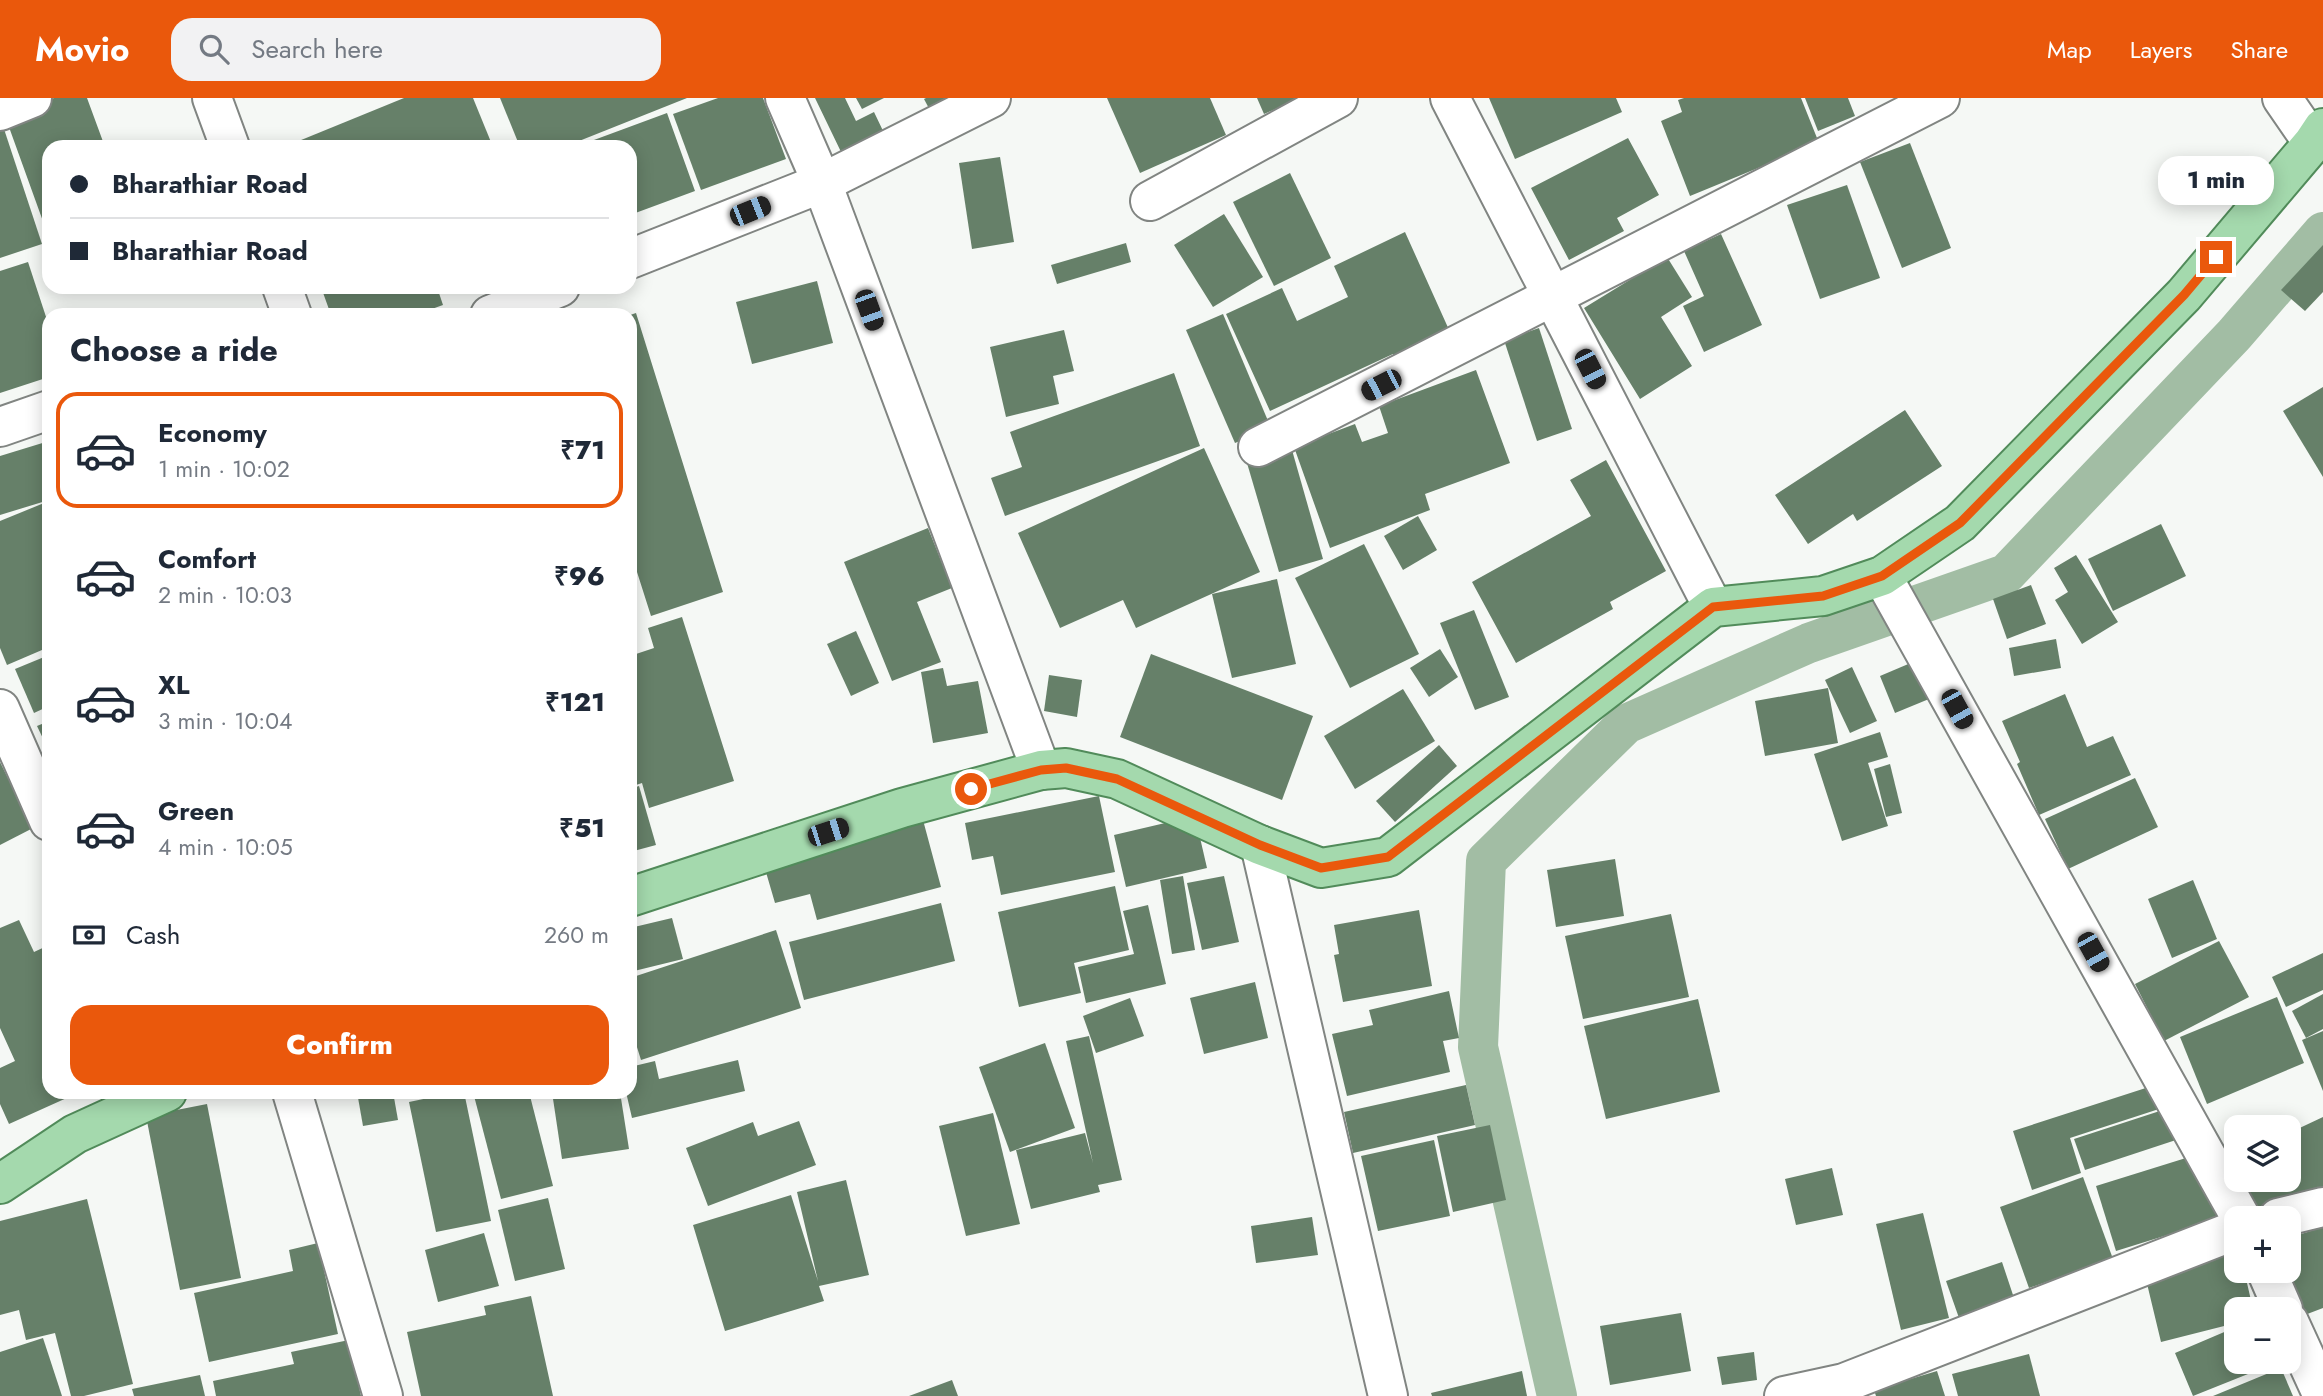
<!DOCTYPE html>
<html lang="en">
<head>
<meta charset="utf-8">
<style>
  :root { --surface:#fff; --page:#f2f2f3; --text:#1f2937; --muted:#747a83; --line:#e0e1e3; --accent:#ea580c }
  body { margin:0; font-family:Jost,sans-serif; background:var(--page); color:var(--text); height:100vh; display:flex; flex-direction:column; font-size:26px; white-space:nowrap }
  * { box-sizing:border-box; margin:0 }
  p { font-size:23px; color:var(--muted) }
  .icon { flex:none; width:38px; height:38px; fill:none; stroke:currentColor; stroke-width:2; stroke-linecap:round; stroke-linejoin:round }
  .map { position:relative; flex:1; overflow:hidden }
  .sheet { position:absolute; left:42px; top:210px; width:595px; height:791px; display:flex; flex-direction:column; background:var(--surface); border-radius:21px; box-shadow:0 4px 18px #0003 }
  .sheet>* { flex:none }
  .guide { position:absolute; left:42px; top:42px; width:595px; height:154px; border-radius:21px; box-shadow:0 4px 18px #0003; display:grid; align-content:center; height:154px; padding:0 28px; background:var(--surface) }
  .buttons { position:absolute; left:2224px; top:1017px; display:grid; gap:14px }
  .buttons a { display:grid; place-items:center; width:77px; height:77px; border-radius:14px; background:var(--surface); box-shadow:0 4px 18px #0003; font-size:35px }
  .end { position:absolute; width:32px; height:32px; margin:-16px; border:9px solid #ea580c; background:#fff; box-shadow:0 0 0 4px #fff }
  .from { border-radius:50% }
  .bubble { position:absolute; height:49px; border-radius:21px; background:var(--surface); box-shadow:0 4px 18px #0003; font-size:23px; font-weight:800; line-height:49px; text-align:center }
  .car { position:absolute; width:21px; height:42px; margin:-21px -10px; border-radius:9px; box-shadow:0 0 5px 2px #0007; background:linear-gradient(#222 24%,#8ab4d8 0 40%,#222 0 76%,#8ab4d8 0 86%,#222 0) }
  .guide b { display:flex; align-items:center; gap:24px; height:66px; font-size:26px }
  .guide b+b { border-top:2px solid var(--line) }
  .guide i { width:18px; height:18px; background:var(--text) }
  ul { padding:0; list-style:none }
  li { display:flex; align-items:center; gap:21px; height:116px; margin:0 14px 10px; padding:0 14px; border:4px solid transparent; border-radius:21px }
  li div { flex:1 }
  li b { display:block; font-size:26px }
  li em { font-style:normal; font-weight:800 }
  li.active { border-color:var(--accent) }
  li>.icon { width:63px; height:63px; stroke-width:1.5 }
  h2 { padding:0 28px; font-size:32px; line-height:84px }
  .pay { display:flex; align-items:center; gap:18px; height:77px; padding:0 28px; font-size:26px }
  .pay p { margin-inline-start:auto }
  .cta { display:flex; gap:14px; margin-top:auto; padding:14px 28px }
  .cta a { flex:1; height:80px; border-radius:21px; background:var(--accent); color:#fff; font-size:28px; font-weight:800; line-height:80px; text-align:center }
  header { display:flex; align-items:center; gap:42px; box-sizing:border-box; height:98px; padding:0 35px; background:var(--accent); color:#fff }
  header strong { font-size:33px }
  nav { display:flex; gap:38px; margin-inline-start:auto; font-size:24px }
  .search { width:490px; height:63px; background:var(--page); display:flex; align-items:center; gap:18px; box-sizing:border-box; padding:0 24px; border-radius:21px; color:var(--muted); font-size:26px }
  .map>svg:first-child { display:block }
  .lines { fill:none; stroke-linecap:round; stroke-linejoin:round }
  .canal { stroke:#a2bda4; stroke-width:40 }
  .building { fill:#668069 }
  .minor-casing { stroke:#818582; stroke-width:42 }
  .major-casing { stroke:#518b5a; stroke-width:42 }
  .minor { stroke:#fff; stroke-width:38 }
  .major { stroke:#a4d9ad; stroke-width:38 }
  .route { stroke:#ea580c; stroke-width:9 }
</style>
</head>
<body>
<header>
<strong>Movio</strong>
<div class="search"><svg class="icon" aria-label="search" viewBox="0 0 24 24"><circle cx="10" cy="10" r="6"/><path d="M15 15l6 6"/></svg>Search here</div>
<nav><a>Map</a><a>Layers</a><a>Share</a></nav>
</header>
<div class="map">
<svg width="2323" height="1298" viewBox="0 0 2323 1298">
  <rect width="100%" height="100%" fill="#f5f8f5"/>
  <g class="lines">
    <path class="canal" d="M 1557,1298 L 1478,949 L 1486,763 L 1626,626 L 1809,545 L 2006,476 L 2234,237 L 2323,134"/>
  </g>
  <g class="building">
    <path d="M 54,0 L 87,0 L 105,49 L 49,49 L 49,140 L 5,18 Z"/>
    <path d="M 404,0 L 473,0 L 493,49 L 284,49 Z"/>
    <path d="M 500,0 L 687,0 L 564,49 L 520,49 Z"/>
    <path d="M 718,0 L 763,0 L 786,61 L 701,92 L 673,16 Z"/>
    <path d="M 815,0 L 845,0 L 856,23 L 874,14 L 885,37 L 843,58 Z"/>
    <path d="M 856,0 L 884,0 L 862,11 Z"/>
    <path d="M 926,0 L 966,0 L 933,18 L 924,1 Z"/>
    <path d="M 1107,0 L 1210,0 L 1226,37 L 1140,75 Z"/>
    <path d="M 1257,0 L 1301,0 L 1264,16 Z"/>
    <path d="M 1489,0 L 1616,0 L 1622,14 L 1515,61 Z"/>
    <path d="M 1684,0 L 1801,0 L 1819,45 L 1690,98 L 1661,23 L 1682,14 L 1678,2 Z"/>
    <path d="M 1805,0 L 1848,0 L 1855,18 L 1818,33 Z"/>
    <path d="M 667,15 L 695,93 L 630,117 L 630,49 L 575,49 Z"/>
    <path d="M 3,28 L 42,146 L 0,160 L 0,29 Z"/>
    <path d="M 1628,40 L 1659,97 L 1617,120 L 1624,133 L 1569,162 L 1531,90 Z"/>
    <path d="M 1910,45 L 1951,150 L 1902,170 L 1860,64 Z"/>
    <path d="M 1000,59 L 1014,144 L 972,151 L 959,65 Z"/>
    <path d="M 1290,75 L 1331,160 L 1274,188 L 1233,104 Z"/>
    <path d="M 1847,87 L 1880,180 L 1820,201 L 1787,107 Z"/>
    <path d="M 1224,116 L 1263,179 L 1213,209 L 1174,147 Z"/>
    <path d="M 1405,134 L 1450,234 L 1394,259 L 1393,256 L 1270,313 L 1226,216 L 1282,190 L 1297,223 L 1348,199 L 1334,168 Z"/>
    <path d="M 1721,136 L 1762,227 L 1704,254 L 1683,208 L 1704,198 L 1684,153 Z"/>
    <path d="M 1126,145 L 1131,164 L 1057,186 L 1051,167 Z"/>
    <path d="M 2323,147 L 2323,194 L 2305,213 L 2281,192 Z"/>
    <path d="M 1667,159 L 1692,199 L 1661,219 L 1692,268 L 1640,301 L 1584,210 Z"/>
    <path d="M 28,164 L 49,228 L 49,279 L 0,295 L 0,173 Z"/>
    <path d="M 817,183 L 833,245 L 752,266 L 736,204 Z"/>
    <path d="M 321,189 L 455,189 L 439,195 L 443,207 L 415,217 L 331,217 Z"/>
    <path d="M 636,215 L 723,494 L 651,518 L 637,474 L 630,477 L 630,217 Z"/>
    <path d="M 1223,216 L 1271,330 L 1235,345 L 1186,232 Z"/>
    <path d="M 1539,230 L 1572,331 L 1537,343 L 1504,242 Z"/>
    <path d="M 1064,232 L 1074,273 L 1053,278 L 1059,306 L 1006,319 L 990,249 Z"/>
    <path d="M 1476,272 L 1510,365 L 1425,396 L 1430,412 L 1330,450 L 1294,349 L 1355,326 L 1362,344 L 1388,335 L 1379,308 Z"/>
    <path d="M 1174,275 L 1200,348 L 1005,418 L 991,380 L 1022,369 L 1010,334 Z"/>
    <path d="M 2323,289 L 2323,379 L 2283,313 Z"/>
    <path d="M 1905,312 L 1942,368 L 1857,423 L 1853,416 L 1808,446 L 1775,397 Z"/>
    <path d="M 49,343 L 49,402 L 0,417 L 0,358 Z"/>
    <path d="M 1204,350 L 1260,474 L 1136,530 L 1123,502 L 1060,530 L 1018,435 Z"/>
    <path d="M 1292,352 L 1323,461 L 1279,474 L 1247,365 Z"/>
    <path d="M 1606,362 L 1666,473 L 1610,504 L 1613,511 L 1516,565 L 1472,484 L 1591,418 L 1570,382 Z"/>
    <path d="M 49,403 L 49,549 L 7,567 L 0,550 L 0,423 Z"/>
    <path d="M 1418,418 L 1437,452 L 1403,472 L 1384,438 Z"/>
    <path d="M 2161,426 L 2186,478 L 2113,513 L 2088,461 Z"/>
    <path d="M 928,430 L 952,490 L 917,504 L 941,564 L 892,583 L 844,464 Z"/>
    <path d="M 1364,446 L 1419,556 L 1350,590 L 1295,480 Z"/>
    <path d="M 2076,457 L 2118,524 L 2082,546 L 2055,502 L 2068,494 L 2054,470 Z"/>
    <path d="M 1277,481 L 1296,566 L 1232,580 L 1212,496 Z"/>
    <path d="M 2031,487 L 2046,526 L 2007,541 L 1993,501 Z"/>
    <path d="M 1474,512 L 1509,599 L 1475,612 L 1440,525 Z"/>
    <path d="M 682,519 L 734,683 L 649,710 L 642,685 L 630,689 L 630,558 L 654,550 L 648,530 Z"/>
    <path d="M 856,533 L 879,585 L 851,598 L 827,546 Z"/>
    <path d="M 2056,541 L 2061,570 L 2014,578 L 2009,550 Z"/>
    <path d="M 1440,551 L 1458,579 L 1429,599 L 1410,570 Z"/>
    <path d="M 1151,556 L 1313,618 L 1282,702 L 1120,639 Z"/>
    <path d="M 49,557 L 49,608 L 34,615 L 15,571 Z"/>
    <path d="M 1913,564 L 1929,601 L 1895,615 L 1880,578 Z"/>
    <path d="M 1852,569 L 1877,623 L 1850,635 L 1825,582 Z"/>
    <path d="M 943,570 L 947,588 L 978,583 L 988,635 L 933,645 L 921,574 Z"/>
    <path d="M 1049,577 L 1082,582 L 1077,619 L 1044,613 Z"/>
    <path d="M 1828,590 L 1838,645 L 1765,658 L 1755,603 Z"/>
    <path d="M 1403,591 L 1435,643 L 1355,691 L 1324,638 Z"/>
    <path d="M 2065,596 L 2087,649 L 2113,638 L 2131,677 L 2039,717 L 2017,666 L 2020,664 L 2002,623 Z"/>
    <path d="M 49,623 L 49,653 L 37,628 Z"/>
    <path d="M 1880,634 L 1888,659 L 1868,665 L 1888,728 L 1842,743 L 1814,656 Z"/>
    <path d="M 1439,647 L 1457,668 L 1395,724 L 1376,703 Z"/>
    <path d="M 0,664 L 33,730 L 0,747 Z"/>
    <path d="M 1890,666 L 1902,715 L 1886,719 L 1874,671 Z"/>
    <path d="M 2135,680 L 2158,729 L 2068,771 L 2045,721 Z"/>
    <path d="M 639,688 L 656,747 L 630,754 L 630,691 Z"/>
    <path d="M 1099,698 L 1115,774 L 1001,797 L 993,758 L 972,762 L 965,725 Z"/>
    <path d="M 1195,718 L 1207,770 L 1126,789 L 1114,737 Z"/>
    <path d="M 923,722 L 941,789 L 817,822 L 810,796 L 775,805 L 763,764 Z"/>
    <path d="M 1615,761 L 1624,818 L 1556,829 L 1547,772 Z"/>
    <path d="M 1183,778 L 1195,852 L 1172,856 L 1160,782 Z"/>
    <path d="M 1224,778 L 1239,844 L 1202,852 L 1187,785 Z"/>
    <path d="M 2193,782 L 2217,841 L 2172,860 L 2148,801 Z"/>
    <path d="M 1115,788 L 1129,852 L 1074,865 L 1081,895 L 1019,909 L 998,814 Z"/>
    <path d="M 941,805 L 955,863 L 804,902 L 789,844 Z"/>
    <path d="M 1148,807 L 1166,886 L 1086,905 L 1078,869 L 1134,856 L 1123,813 Z"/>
    <path d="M 1419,812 L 1432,888 L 1343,904 L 1334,857 L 1339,856 L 1334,827 Z"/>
    <path d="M 1671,816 L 1689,899 L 1583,921 L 1565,838 Z"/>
    <path d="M 672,820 L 683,861 L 630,874 L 630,830 Z"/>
    <path d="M 19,822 L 34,854 L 49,847 L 49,994 L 80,994 L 9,1026 L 0,1006 L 0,970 L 15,963 L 0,930 L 0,830 Z"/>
    <path d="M 776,832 L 801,910 L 641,962 L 630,927 L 630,880 Z"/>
    <path d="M 2219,843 L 2249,899 L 2164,943 L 2135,886 Z"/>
    <path d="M 2323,855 L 2323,892 L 2286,909 L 2272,879 Z"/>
    <path d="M 1255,884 L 1268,940 L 1204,956 L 1190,900 Z"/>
    <path d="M 1449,893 L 1459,940 L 1443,943 L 1450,974 L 1347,998 L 1332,936 L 1373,927 L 1369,912 Z"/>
    <path d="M 2323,896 L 2323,931 L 2306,940 L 2292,913 Z"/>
    <path d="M 2277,899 L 2304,965 L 2207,1006 L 2180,939 Z"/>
    <path d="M 1130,900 L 1144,938 L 1096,955 L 1083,918 Z"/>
    <path d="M 1698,901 L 1720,994 L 1606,1021 L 1584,928 Z"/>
    <path d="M 2323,933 L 2323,993 L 2302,942 Z"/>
    <path d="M 1089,938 L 1122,1082 L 1098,1087 L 1100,1094 L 1031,1111 L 1016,1052 L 1085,1035 L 1093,1065 L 1066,943 Z"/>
    <path d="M 1045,945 L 1075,1030 L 1010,1054 L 979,969 Z"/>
    <path d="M 738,962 L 745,993 L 632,1020 L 626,994 L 630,994 L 630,969 L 655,963 L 659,981 Z"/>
    <path d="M 1466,987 L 1475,1027 L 1353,1055 L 1344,1014 Z"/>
    <path d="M 2152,988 L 2159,1011 L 2070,1040 L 2081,1075 L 2032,1092 L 2013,1033 Z"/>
    <path d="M 357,994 L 393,994 L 398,1022 L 363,1028 Z"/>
    <path d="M 400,994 L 429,994 L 430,995 L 401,1000 Z"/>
    <path d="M 457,994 L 464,994 L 491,1123 L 436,1134 L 409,1004 Z"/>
    <path d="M 473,994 L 529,994 L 553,1088 L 501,1101 Z"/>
    <path d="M 552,994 L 620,994 L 629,1051 L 562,1061 Z"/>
    <path d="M 207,1006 L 241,1180 L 180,1192 L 146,1018 Z"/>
    <path d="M 2172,1009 L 2182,1040 L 2085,1072 L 2074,1041 Z"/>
    <path d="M 993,1015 L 1020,1126 L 966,1138 L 939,1028 Z"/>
    <path d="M 2323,1019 L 2323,1092 L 2262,1120 L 2244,1082 L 2289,1082 L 2289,1035 Z"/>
    <path d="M 799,1023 L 816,1067 L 708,1108 L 686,1050 L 753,1024 L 758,1038 Z"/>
    <path d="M 1490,1027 L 1506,1102 L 1453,1114 L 1437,1038 Z"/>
    <path d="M 1434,1042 L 1450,1118 L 1378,1133 L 1361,1058 Z"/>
    <path d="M 2202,1055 L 2222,1120 L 2116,1153 L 2096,1088 Z"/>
    <path d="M 1832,1070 L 1843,1117 L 1796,1127 L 1785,1081 Z"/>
    <path d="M 2083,1079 L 2113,1161 L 2029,1190 L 2000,1109 Z"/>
    <path d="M 846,1082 L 869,1177 L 819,1188 L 824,1203 L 725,1233 L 693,1127 L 791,1097 L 818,1183 L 797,1094 Z"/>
    <path d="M 548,1100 L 565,1171 L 515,1183 L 498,1112 Z"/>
    <path d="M 87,1101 L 133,1286 L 84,1298 L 71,1298 L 55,1235 L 26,1242 L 19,1212 L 0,1217 L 0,1123 Z"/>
    <path d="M 1923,1115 L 1949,1220 L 1901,1232 L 1876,1126 Z"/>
    <path d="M 1312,1119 L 1318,1157 L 1256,1165 L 1251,1128 Z"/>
    <path d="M 2323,1129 L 2323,1210 L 2302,1218 L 2287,1172 L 2289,1140 Z"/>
    <path d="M 484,1135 L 499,1188 L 438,1204 L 425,1152 Z"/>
    <path d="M 318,1145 L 338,1236 L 209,1264 L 194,1195 L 293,1173 L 289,1152 Z"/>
    <path d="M 2236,1146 L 2236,1172 L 2244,1172 L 2253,1211 L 2236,1211 L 2236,1225 L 2161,1244 L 2143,1169 Z"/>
    <path d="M 2002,1164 L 2014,1200 L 1959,1220 L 1946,1183 Z"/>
    <path d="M 531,1198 L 553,1298 L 421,1298 L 407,1234 L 486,1217 L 484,1208 Z"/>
    <path d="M 1681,1215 L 1691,1273 L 1610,1287 L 1600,1228 Z"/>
    <path d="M 2236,1229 L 2236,1264 L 2278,1264 L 2193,1298 L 2175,1255 Z"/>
    <path d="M 43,1240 L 62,1298 L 0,1298 L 0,1254 Z"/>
    <path d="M 349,1242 L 361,1298 L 216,1298 L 213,1283 L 294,1266 L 291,1254 Z"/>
    <path d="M 1754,1254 L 1757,1282 L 1722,1287 L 1717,1259 Z"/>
    <path d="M 2029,1256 L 2040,1298 L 1958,1298 L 1952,1276 Z"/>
    <path d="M 2281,1270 L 2293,1298 L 2213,1298 Z"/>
    <path d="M 1522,1273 L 1527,1298 L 1432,1298 L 1431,1295 Z"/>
    <path d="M 1937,1273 L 1945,1298 L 1876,1298 L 1874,1292 Z"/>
    <path d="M 200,1277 L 205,1298 L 134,1298 L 132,1291 Z"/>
    <path d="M 952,1282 L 958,1298 L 909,1298 Z"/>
  </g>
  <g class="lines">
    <defs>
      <g id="minor">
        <path d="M 212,0 L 230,49"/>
        <path d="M 785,0 L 822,85 L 1041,672"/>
        <path d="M 1450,0 L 1713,509"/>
        <path d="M 2282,0 L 2313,45"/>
        <path d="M 0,13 L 32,0"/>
        <path d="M 1150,103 L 1338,0"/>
        <path d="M 630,161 L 822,85 L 991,0"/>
        <path d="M 282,189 L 292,217"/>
        <path d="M 490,217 L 560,189"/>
        <path d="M 0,329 L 49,312"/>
        <path d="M 1258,349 L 1940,0"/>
        <path d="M 1882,478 L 2241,1120"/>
        <path d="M 0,611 L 49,723"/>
        <path d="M 1260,747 L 1388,1298"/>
        <path d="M 292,994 L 383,1298"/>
        <path d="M 2278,1120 L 2323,1109"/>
        <path d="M 2266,1172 L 2283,1211"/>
        <path d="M 2289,1224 L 2323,1298"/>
        <path d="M 1784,1298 L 1844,1285 L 2236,1132"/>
      </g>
      <g id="major">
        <path d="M 630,799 L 902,710 L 1041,672 L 1066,670 L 1117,681 L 1260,747 L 1321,770 L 1388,759 L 1713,509 L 1823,498 L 1882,478 L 1960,425 L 2184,197 L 2313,45 L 2323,30"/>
        <path d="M 0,1086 L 75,1036 L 167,994"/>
      </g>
    </defs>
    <use href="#minor" class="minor-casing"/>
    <use href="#major" class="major-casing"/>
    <use href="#minor" class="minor"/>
    <use href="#major" class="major"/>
  </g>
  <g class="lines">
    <path class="route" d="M 971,691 L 1041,672 L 1066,670 L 1117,681 L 1260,747 L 1321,770 L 1388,759 L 1713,509 L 1823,498 L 1882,478 L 1960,425 L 2184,197 L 2216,159"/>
  </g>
</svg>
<div class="buttons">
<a><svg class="icon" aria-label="layers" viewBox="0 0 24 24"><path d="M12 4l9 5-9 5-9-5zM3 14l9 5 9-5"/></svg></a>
<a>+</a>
<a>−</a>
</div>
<i class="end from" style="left:971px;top:691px"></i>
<i class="end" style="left:2216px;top:159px"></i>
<div class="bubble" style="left:2158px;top:58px;width:116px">1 min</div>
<i class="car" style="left:750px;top:113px;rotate:68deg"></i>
<i class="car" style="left:869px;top:212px;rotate:160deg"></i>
<i class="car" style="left:1590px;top:271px;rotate:153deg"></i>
<i class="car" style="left:1381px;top:287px;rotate:243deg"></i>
<i class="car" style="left:1957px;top:611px;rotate:151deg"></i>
<i class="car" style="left:828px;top:734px;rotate:72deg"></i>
<i class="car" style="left:2093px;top:854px;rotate:151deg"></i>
<div class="guide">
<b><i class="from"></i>Bharathiar Road</b>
<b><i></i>Bharathiar Road</b>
</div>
<section class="sheet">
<h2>Choose a ride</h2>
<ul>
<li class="active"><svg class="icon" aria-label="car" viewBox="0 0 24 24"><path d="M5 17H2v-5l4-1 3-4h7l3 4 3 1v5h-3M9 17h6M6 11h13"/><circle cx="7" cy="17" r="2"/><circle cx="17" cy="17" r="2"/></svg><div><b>Economy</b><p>1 min · 10:02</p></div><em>₹71</em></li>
<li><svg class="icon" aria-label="car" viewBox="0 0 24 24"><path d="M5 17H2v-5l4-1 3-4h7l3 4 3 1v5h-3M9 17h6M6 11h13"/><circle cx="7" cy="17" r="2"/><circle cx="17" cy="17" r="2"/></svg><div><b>Comfort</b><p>2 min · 10:03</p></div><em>₹96</em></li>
<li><svg class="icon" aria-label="car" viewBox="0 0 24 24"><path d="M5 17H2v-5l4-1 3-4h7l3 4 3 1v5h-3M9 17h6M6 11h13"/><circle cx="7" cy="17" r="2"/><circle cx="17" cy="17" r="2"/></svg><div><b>XL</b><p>3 min · 10:04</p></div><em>₹121</em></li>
<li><svg class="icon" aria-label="car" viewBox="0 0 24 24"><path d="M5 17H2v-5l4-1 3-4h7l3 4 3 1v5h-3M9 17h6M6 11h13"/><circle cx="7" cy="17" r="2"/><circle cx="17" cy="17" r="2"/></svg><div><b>Green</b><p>4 min · 10:05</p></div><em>₹51</em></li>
</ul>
<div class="pay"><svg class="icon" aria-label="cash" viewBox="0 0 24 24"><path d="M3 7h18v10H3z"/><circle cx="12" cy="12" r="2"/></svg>Cash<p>260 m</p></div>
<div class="cta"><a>Confirm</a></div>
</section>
</div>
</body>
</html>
